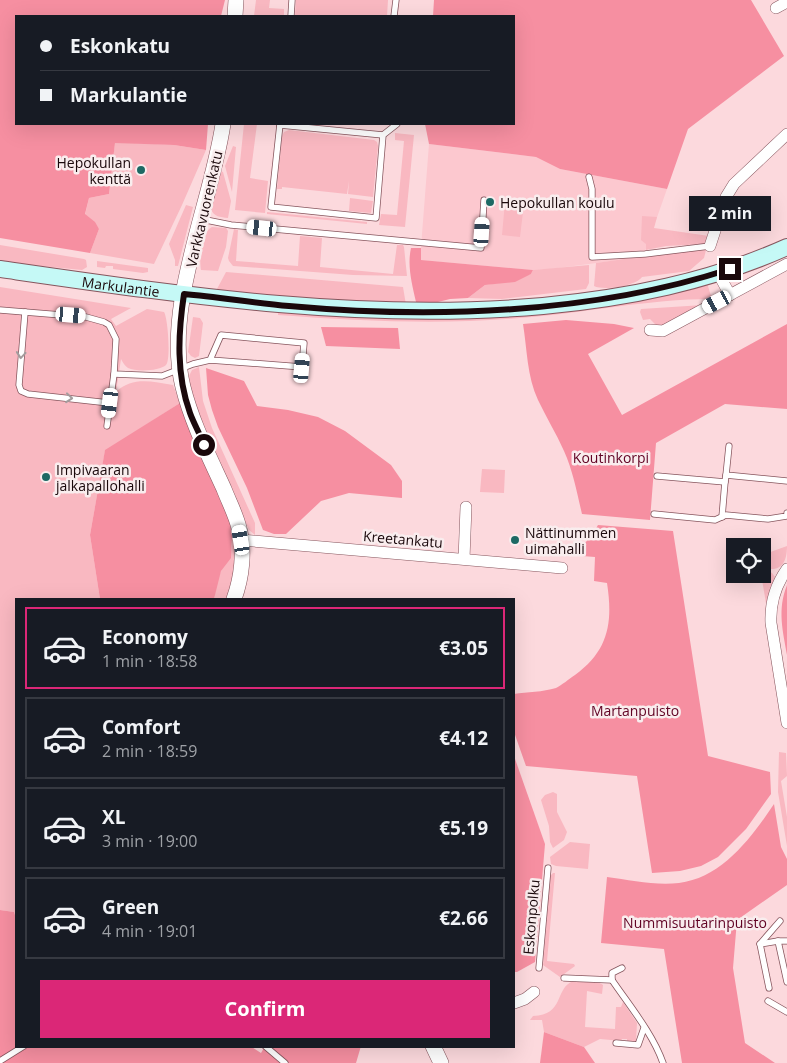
<!DOCTYPE html>
<html lang="en">
<head>
<meta charset="utf-8">
<style>
  :root { --surface:#171b24; --page:#242831; --text:#f1f3f6; --muted:#9ea1a6; --line:#363941; --accent:#db2777 }
  body { margin:0; font-family:"Open Sans",sans-serif; background:var(--page); color:var(--text); height:100vh; display:flex; flex-direction:column; font-size:19px; white-space:nowrap }
  * { box-sizing:border-box; margin:0 }
  p { font-size:16px; color:var(--muted) }
  .icon { flex:none; width:28px; height:28px; fill:none; stroke:currentColor; stroke-width:2; stroke-linecap:round; stroke-linejoin:round }
  .map { position:relative; flex:1; overflow:hidden }
  .panel { position:absolute; left:15px; top:598px; width:500px; height:450px; display:flex; flex-direction:column; background:var(--surface); border-radius:0px; box-shadow:0 5px 20px #0002 }
  .panel>* { flex:none }
  .hud { position:absolute; left:15px; top:15px; width:500px; height:110px; border-radius:0px; box-shadow:0 5px 20px #0002; display:grid; align-content:center; height:110px; padding:0 25px; background:var(--surface) }
  .tools { position:absolute; left:726px; top:538px; display:grid; gap:10px }
  .tools a { display:grid; place-items:center; width:45px; height:45px; border-radius:0px; background:var(--surface); box-shadow:0 5px 20px #0002; font-size:25px }
  .end { position:absolute; width:22px; height:22px; margin:-11px; border:6px solid #1a080b; background:#fff; box-shadow:0 0 0 2px #fff }
  .from { border-radius:50% }
  .bubble { position:absolute; height:35px; border-radius:0px; background:var(--surface); box-shadow:0 5px 20px #0002; font-size:16px; font-weight:700; line-height:35px; text-align:center }
  .car { position:absolute; width:15px; height:30px; margin:-15px -8px; border-radius:6px; box-shadow:0 0 4px 1px #0007; background:linear-gradient(#fff 24%,#345 0 40%,#fff 0 76%,#345 0 86%,#fff 0) }
  .hud b { display:flex; align-items:center; gap:18px; height:48px; font-size:19px }
  .hud b+b { border-top:1px solid var(--line) }
  .hud i { width:12px; height:12px; background:var(--text) }
  ul { padding:9px 0 0; list-style:none }
  li { display:flex; align-items:center; gap:15px; height:82px; margin:0 10px 8px; padding:0 15px; border:2px solid var(--line); border-radius:0px }
  li div { flex:1 }
  li b { display:block; font-size:19px }
  li em { font-style:normal; font-weight:700 }
  li.selected { border-color:var(--accent) }
  li>.icon { width:45px; height:45px; stroke-width:1.5 }
  .primary-button { display:flex; gap:10px; margin-top:auto; padding:10px 25px }
  .primary-button a { flex:1; height:58px; border-radius:0px; background:var(--accent); color:#fff; font-size:20px; font-weight:700; line-height:58px; text-align:center }
  .map>svg:first-child { display:block }
  .built { fill:#fcc8cf }
  .green { fill:#f9b8c1 }
  .forest { fill:#f68fa1 }
  .lines { fill:none; stroke-linecap:round; stroke-linejoin:round }
  .service-casing { stroke:#86555d; stroke-width:7 }
  .minor-casing { stroke:#86555d; stroke-width:12 }
  .tertiary-casing { stroke:#86555d; stroke-width:16 }
  .secondary-casing { stroke:#86555d; stroke-width:18 }
  .service { stroke:#fff; stroke-width:5.5 }
  .minor { stroke:#fff; stroke-width:11 }
  .tertiary { stroke:#fff; stroke-width:15 }
  .secondary { stroke:#c5f9f6; stroke-width:16 }
  .oneway { stroke:#a39c9d }
  .route { stroke:#1a080b; stroke-width:6 }
  .poi-dot { fill:#1d6964; stroke:#f9edee; stroke-width:2 }
  .labels { text-anchor:middle; dominant-baseline:central; stroke-width:5; stroke-linejoin:round; paint-order:stroke }
  .poi-label { font-size:14px; fill:#1a080b; stroke:#f9edee; text-anchor:start }
  .street-label { font-size:14px; fill:#1a080b; stroke:#f9edee }
  .park-label { font-size:14px; fill:#610324; stroke:#f9edee }
</style>
</head>
<body>
<div class="map">
<svg width="787" height="1063" viewBox="0 0 787 1063">
  <rect width="100%" height="100%" fill="#fcd9dd"/>
  <path class="built" d="M 429,144 L 536,157 L 560,169 L 667,189 L 643,257 L 550,269 L 533,270 L 420,260 Z"/>
  <g class="green">
    <path d="M 256,0 L 270,0 L 269,8 L 284,9 L 284,16 L 254,16 Z"/>
    <path d="M 296,0 L 388,0 L 387,16 L 295,16 Z"/>
    <path d="M 244,124 L 257,124 L 250,178 L 268,181 L 265,213 L 235,210 Z"/>
    <path d="M 289,130 L 374,140 L 377,142 L 378,146 L 373,197 L 348,194 L 349,181 L 347,194 L 282,187 L 282,189 L 277,189 L 282,136 L 284,132 Z"/>
    <path d="M 395,133 L 414,135 L 405,227 L 379,225 L 381,214 L 397,215 L 404,141 L 395,140 Z"/>
    <path d="M 115,142 L 174,145 L 206,150 L 182,205 L 154,264 L 90,253 L 99,229 L 85,215 L 89,198 L 109,194 Z"/>
    <path d="M 233,146 L 236,147 L 232,192 L 225,166 Z"/>
    <path d="M 220,171 L 223,172 L 231,201 L 228,218 C 220,217 214,217 211,209 Z"/>
    <path d="M 350,198 L 373,201 L 371,213 L 349,211 Z"/>
    <path d="M 505,202 L 524,204 L 520,237 L 502,235 Z"/>
    <path d="M 186,205 L 193,207 L 178,266 L 175,266 L 175,260 L 169,244 Z"/>
    <path d="M 267,212 L 367,222 L 367,224 L 267,214 Z"/>
    <path d="M 642,216 L 657,217 L 654,228 L 709,236 L 706,244 L 666,246 L 646,250 L 646,244 L 641,240 Z"/>
    <path d="M 212,227 L 226,228 L 228,231 L 226,247 L 218,271 L 201,270 C 199,260 201,232 212,227 Z"/>
    <path d="M 234,229 L 238,230 L 236,261 L 298,266 L 300,236 L 322,238 L 320,267 L 393,274 L 397,245 L 403,245 L 404,247 L 407,276 L 353,275 L 233,266 L 229,261 L 228,258 Z"/>
    <path d="M 0,245 L 84,259 L 86,260 L 87,267 L 82,270 L 0,262 Z"/>
    <path d="M 706,250 L 704,258 L 689,271 L 642,277 C 636,286 604,291 594,286 L 596,263 L 674,252 Z"/>
    <path d="M 97,261 L 148,268 L 148,272 L 143,273 L 113,269 L 113,266 L 106,266 L 105,268 L 97,267 Z"/>
    <path d="M 589,265 L 589,283 L 586,289 L 502,299 L 468,298 L 485,285 L 499,283 L 531,274 L 533,270 Z"/>
    <path d="M 226,272 L 403,287 L 406,305 L 261,296 L 217,289 Z"/>
    <path d="M 707,283 L 712,299 C 648,299 585,313 520,318 C 440,325 359,321 278,315 L 278,313 L 291,312 L 361,317 Z"/>
    <path d="M 0,287 L 131,308 L 111,319 L 116,326 L 147,309 L 164,312 C 168,318 171,360 166,365 C 160,371 136,372 128,368 C 125,366 123,363 121,359 L 116,392 C 133,376 152,382 173,385 L 180,403 L 105,451 L 90,535 L 100,599 L 16,599 L 16,918 L 14,912 L 0,910 Z"/>
    <path d="M 703,305 L 665,325 L 657,326 L 650,319 L 643,320 L 640,312 L 641,309 Z"/>
    <path d="M 193,317 L 200,318 L 203,323 L 199,356 L 195,358 L 191,356 L 188,352 Z"/>
    <path d="M 199,367 L 203,401 L 212,428 L 255,523 L 255,535 L 249,530 L 199,417 L 188,378 L 192,370 Z"/>
    <path d="M 482,469 L 505,470 L 504,493 L 480,492 Z"/>
    <path d="M 232,536 C 240,557 232,579 227,599 L 214,599 C 216,590 217,580 221,571 C 228,557 233,553 232,536 Z"/>
    <path d="M 787,546 C 787,558 784,570 770,569 L 763,562 L 763,550 L 765,554 Z"/>
    <path d="M 763,567 L 772,573 L 775,577 L 766,603 L 761,574 Z"/>
    <path d="M 779,752 L 786,753 L 787,776 L 781,781 L 787,817 L 787,846 L 778,792 Z"/>
    <path d="M 553,792 L 557,794 L 557,812 L 567,832 L 564,840 L 553,848 L 550,842 L 549,826 L 541,800 L 545,795 Z"/>
    <path d="M 570,842 L 590,844 L 588,869 L 556,866 L 551,864 L 550,857 Z"/>
    <path d="M 553,873 L 555,873 L 547,961 L 574,964 L 575,966 L 560,977 L 543,965 L 548,903 L 548,885 L 549,877 Z"/>
    <path d="M 573,981 L 600,983 L 603,985 L 602,994 L 587,991 L 585,1027 L 615,1029 L 616,1007 L 621,1007 L 623,1002 L 637,1023 L 636,1041 L 627,1042 L 627,1039 L 622,1039 L 622,1041 L 600,1039 L 584,1047 L 544,1032 L 542,1020 L 530,1020 L 533,1016 C 565,1015 554,989 573,981 Z"/>
  </g>
  <g class="forest">
    <path d="M 0,0 L 225,0 L 221,16 L 16,16 L 16,124 L 208,124 L 206,150 L 174,145 L 115,143 L 109,194 L 89,198 L 85,214 L 95,222 L 99,229 L 90,253 L 0,238 Z"/>
    <path d="M 434,0 L 751,0 L 784,56 L 688,129 L 667,189 L 560,169 L 536,157 L 429,144 L 425,124 L 514,124 L 514,16 L 433,16 Z"/>
    <path d="M 411,248 L 421,248 L 421,260 L 533,270 L 531,274 L 515,282 L 485,285 L 468,298 L 450,299 L 434,303 L 416,302 C 412,284 407,266 411,248 Z"/>
    <path d="M 566,320 L 614,324 L 634,328 L 588,354 L 622,415 L 787,324 L 787,409 L 725,404 L 656,443 L 650,520 L 582,514 C 577,493 573,471 564,451 C 556,433 546,417 538,400 C 527,377 527,348 523,324 Z"/>
    <path d="M 321,327 L 398,328 L 400,349 L 326,346 Z"/>
    <path d="M 206,368 L 244,381 L 257,406 L 288,410 L 318,417 L 345,431 L 391,465 L 402,481 L 402,498 L 349,493 L 321,501 L 286,534 L 274,534 L 263,530 L 247,488 L 218,427 L 212,410 L 208,395 Z"/>
    <path d="M 180,403 L 230,522 L 232,536 L 231,558 L 221,571 L 214,599 L 100,599 L 90,535 L 105,450 Z"/>
    <path d="M 598,525 L 673,531 L 708,756 L 770,772 L 771,794 L 746,829 L 718,857 L 701,866 L 680,871 L 652,873 L 637,776 L 526,766 L 514,732 L 514,694 C 527,692 543,692 556,688 C 562,685 569,679 575,675 C 609,650 613,622 607,583 L 594,581 L 595,557 L 582,556 L 585,543 L 592,535 Z"/>
    <path d="M 787,585 L 787,655 C 783,631 777,610 787,585 Z"/>
    <path d="M 514,756 L 545,844 L 535,962 L 517,972 L 514,972 Z"/>
    <path d="M 774,804 L 781,847 L 787,859 L 787,885 L 737,920 L 733,968 L 745,1043 L 775,1063 L 682,1063 L 664,949 L 601,943 L 607,877 C 630,880 656,886 679,883 C 722,878 752,837 774,804 Z"/>
    <path d="M 0,910 L 14,912 L 16,918 L 16,1046 L 250,1046 L 261,1053 L 265,1046 L 361,1046 L 356,1063 L 0,1063 Z"/>
    <path d="M 544,1032 L 584,1047 L 595,1063 L 540,1063 Z"/>
  </g>
  <g class="lines">
    <defs>
      <g id="service">
        <path d="M 291,16 L 292,0"/>
        <path d="M 394,16 L 396,0"/>
        <path d="M 280,124 L 271,207 L 376,218 L 383,135 L 397,124"/>
        <path d="M 280,125 L 383,135"/>
        <path d="M 589,177 L 592,189 L 592,257 L 645,254 L 710,246"/>
        <path d="M 201,219 L 231,225 L 481,248 L 484,200"/>
        <path d="M 0,310 L 86,317 L 104,322 L 109,325 L 116,339 L 114,374 L 162,376 L 193,364 L 210,360 L 302,367 L 304,343 L 221,335 L 210,360"/>
        <path d="M 25,312 L 19,385 L 21,391 L 28,394 L 109,403"/>
        <path d="M 107,426 L 114,374"/>
        <path d="M 729,446 L 726,475 L 787,481"/>
        <path d="M 657,476 L 725,482 L 726,475"/>
        <path d="M 654,514 L 715,520 L 726,515 L 768,519 L 787,516 L 787,513"/>
        <path d="M 722,517 L 725,482"/>
        <path d="M 787,941 L 778,941 L 787,982"/>
        <path d="M 760,944 L 780,921"/>
        <path d="M 539,968 L 548,868"/>
        <path d="M 622,968 L 612,973 L 612,980 C 629,1005 653,1034 663,1063"/>
        <path d="M 564,978 L 612,980"/>
        <path d="M 769,988 L 760,944 L 778,941"/>
        <path d="M 768,1001 L 787,1012"/>
        <path d="M 616,1043 L 638,1045 L 644,1028"/>
        <path d="M 265,1046 L 285,1063"/>
        <path d="M 0,1061 L 24,1046"/>
      </g>
      <g id="minor">
        <path d="M 776,8 L 787,2"/>
        <path d="M 710,246 L 726,197 L 734,184 L 787,134"/>
        <path d="M 718,273 L 730,295"/>
        <path d="M 650,330 L 663,331 L 787,264"/>
        <path d="M 241,540 L 562,568"/>
        <path d="M 464,559 L 466,507"/>
        <path d="M 787,569 C 775,586 770,603 771,623 L 787,723"/>
        <path d="M 514,1003 L 525,999 L 534,992"/>
      </g>
      <g id="tertiary">
        <path d="M 235,16 L 236,0"/>
        <path d="M 223,124 C 211,205 163,307 183,387 C 192,423 209,456 224,489 C 229,502 236,515 239,528 C 245,550 242,577 234,599"/>
        <path d="M 433,1046 L 441,1063"/>
      </g>
      <g id="secondary">
        <path id="s1" d="M 0,269 C 181,295 359,322 543,306 C 627,298 709,282 787,247"/>
      </g>
    </defs>
    <use href="#service" class="service-casing"/>
    <use href="#minor" class="minor-casing"/>
    <use href="#tertiary" class="tertiary-casing"/>
    <use href="#secondary" class="secondary-casing"/>
    <use href="#service" class="service"/>
    <use href="#minor" class="minor"/>
    <use href="#tertiary" class="tertiary"/>
    <use href="#secondary" class="secondary"/>
  </g>
  <defs><path id="oneway-chevron" d="M-2-3.5L2.5 0L-2 3.5" fill="none" stroke-width="1.6" stroke-linecap="round" stroke-linejoin="round" transform="scale(1.25)"/></defs>
  <g class="oneway">
    <use href="#oneway-chevron" transform="translate(21 355) rotate(95)"/>
    <use href="#oneway-chevron" transform="translate(69 398) rotate(6)"/>
  </g>
  <g class="lines">
    <path class="route" d="M 204,445 C 200,434 194,424 190,413 C 176,374 178,334 184,294 C 219,297 254,303 289,306 C 432,319 592,314 730,269"/>
  </g>
  <g class="poi-dot">
    <circle cx="141" cy="170" r="5"/>
    <circle cx="490" cy="202" r="5"/>
    <circle cx="46" cy="477" r="5"/>
    <circle cx="515" cy="540" r="5"/>
  </g>
  <g class="labels">
    <g class="poi-label">
      <text x="131" y="162" text-anchor="end">Hepokullan<tspan x="131" dy="16">kenttä</tspan></text>
      <text x="500" y="202">Hepokullan koulu</text>
      <text x="56" y="469">Impivaaran<tspan x="56" dy="16">jalkapallohalli</tspan></text>
      <text x="525" y="532">Nättinummen<tspan x="525" dy="16">uimahalli</tspan></text>
    </g>
    <g class="street-label">
      <text transform="translate(204 209) rotate(-77)">Varkkavuorenkatu</text>
      <text stroke="none"><textPath href="#s1" startOffset="122">Markulantie</textPath></text>
      <text transform="translate(403 539) rotate(5)">Kreetankatu</text>
      <text transform="translate(531 917) rotate(-85)">Eskonpolku</text>
    </g>
    <g class="park-label">
      <text x="611" y="457">Koutinkorpi</text>
      <text x="635" y="710">Martanpuisto</text>
      <text x="695" y="922">Nummisuutarinpuisto</text>
    </g>
  </g>
</svg>
<div class="tools">
<a><svg class="icon" aria-label="locate" viewBox="0 0 24 24"><circle cx="12" cy="12" r="6"/><path d="M12 2v4M12 18v4M2 12h4M18 12h4"/></svg></a>
</div>
<i class="end from" style="left:204px;top:445px"></i>
<i class="end" style="left:730px;top:269px"></i>
<div class="bubble" style="left:689px;top:196px;width:82px">2 min</div>
<i class="car" style="left:262px;top:228px;rotate:276deg"></i>
<i class="car" style="left:482px;top:232px;rotate:4deg"></i>
<i class="car" style="left:717px;top:302px;rotate:242deg"></i>
<i class="car" style="left:71px;top:315px;rotate:95deg"></i>
<i class="car" style="left:302px;top:368px;rotate:5deg"></i>
<i class="car" style="left:110px;top:403px;rotate:187deg"></i>
<i class="car" style="left:241px;top:540px;rotate:351deg"></i>
<div class="hud">
<b><i class="from"></i>Eskonkatu</b>
<b><i></i>Markulantie</b>
</div>
<section class="panel">
<ul>
<li class="selected"><svg class="icon" aria-label="car" viewBox="0 0 24 24"><path d="M5 17H2v-5l4-1 3-4h7l3 4 3 1v5h-3M9 17h6M6 11h13"/><circle cx="7" cy="17" r="2"/><circle cx="17" cy="17" r="2"/></svg><div><b>Economy</b><p>1 min · 18:58</p></div><em>€3.05</em></li>
<li><svg class="icon" aria-label="car" viewBox="0 0 24 24"><path d="M5 17H2v-5l4-1 3-4h7l3 4 3 1v5h-3M9 17h6M6 11h13"/><circle cx="7" cy="17" r="2"/><circle cx="17" cy="17" r="2"/></svg><div><b>Comfort</b><p>2 min · 18:59</p></div><em>€4.12</em></li>
<li><svg class="icon" aria-label="car" viewBox="0 0 24 24"><path d="M5 17H2v-5l4-1 3-4h7l3 4 3 1v5h-3M9 17h6M6 11h13"/><circle cx="7" cy="17" r="2"/><circle cx="17" cy="17" r="2"/></svg><div><b>XL</b><p>3 min · 19:00</p></div><em>€5.19</em></li>
<li><svg class="icon" aria-label="car" viewBox="0 0 24 24"><path d="M5 17H2v-5l4-1 3-4h7l3 4 3 1v5h-3M9 17h6M6 11h13"/><circle cx="7" cy="17" r="2"/><circle cx="17" cy="17" r="2"/></svg><div><b>Green</b><p>4 min · 19:01</p></div><em>€2.66</em></li>
</ul>
<div class="primary-button"><a>Confirm</a></div>
</section>
</div>
</body>
</html>
